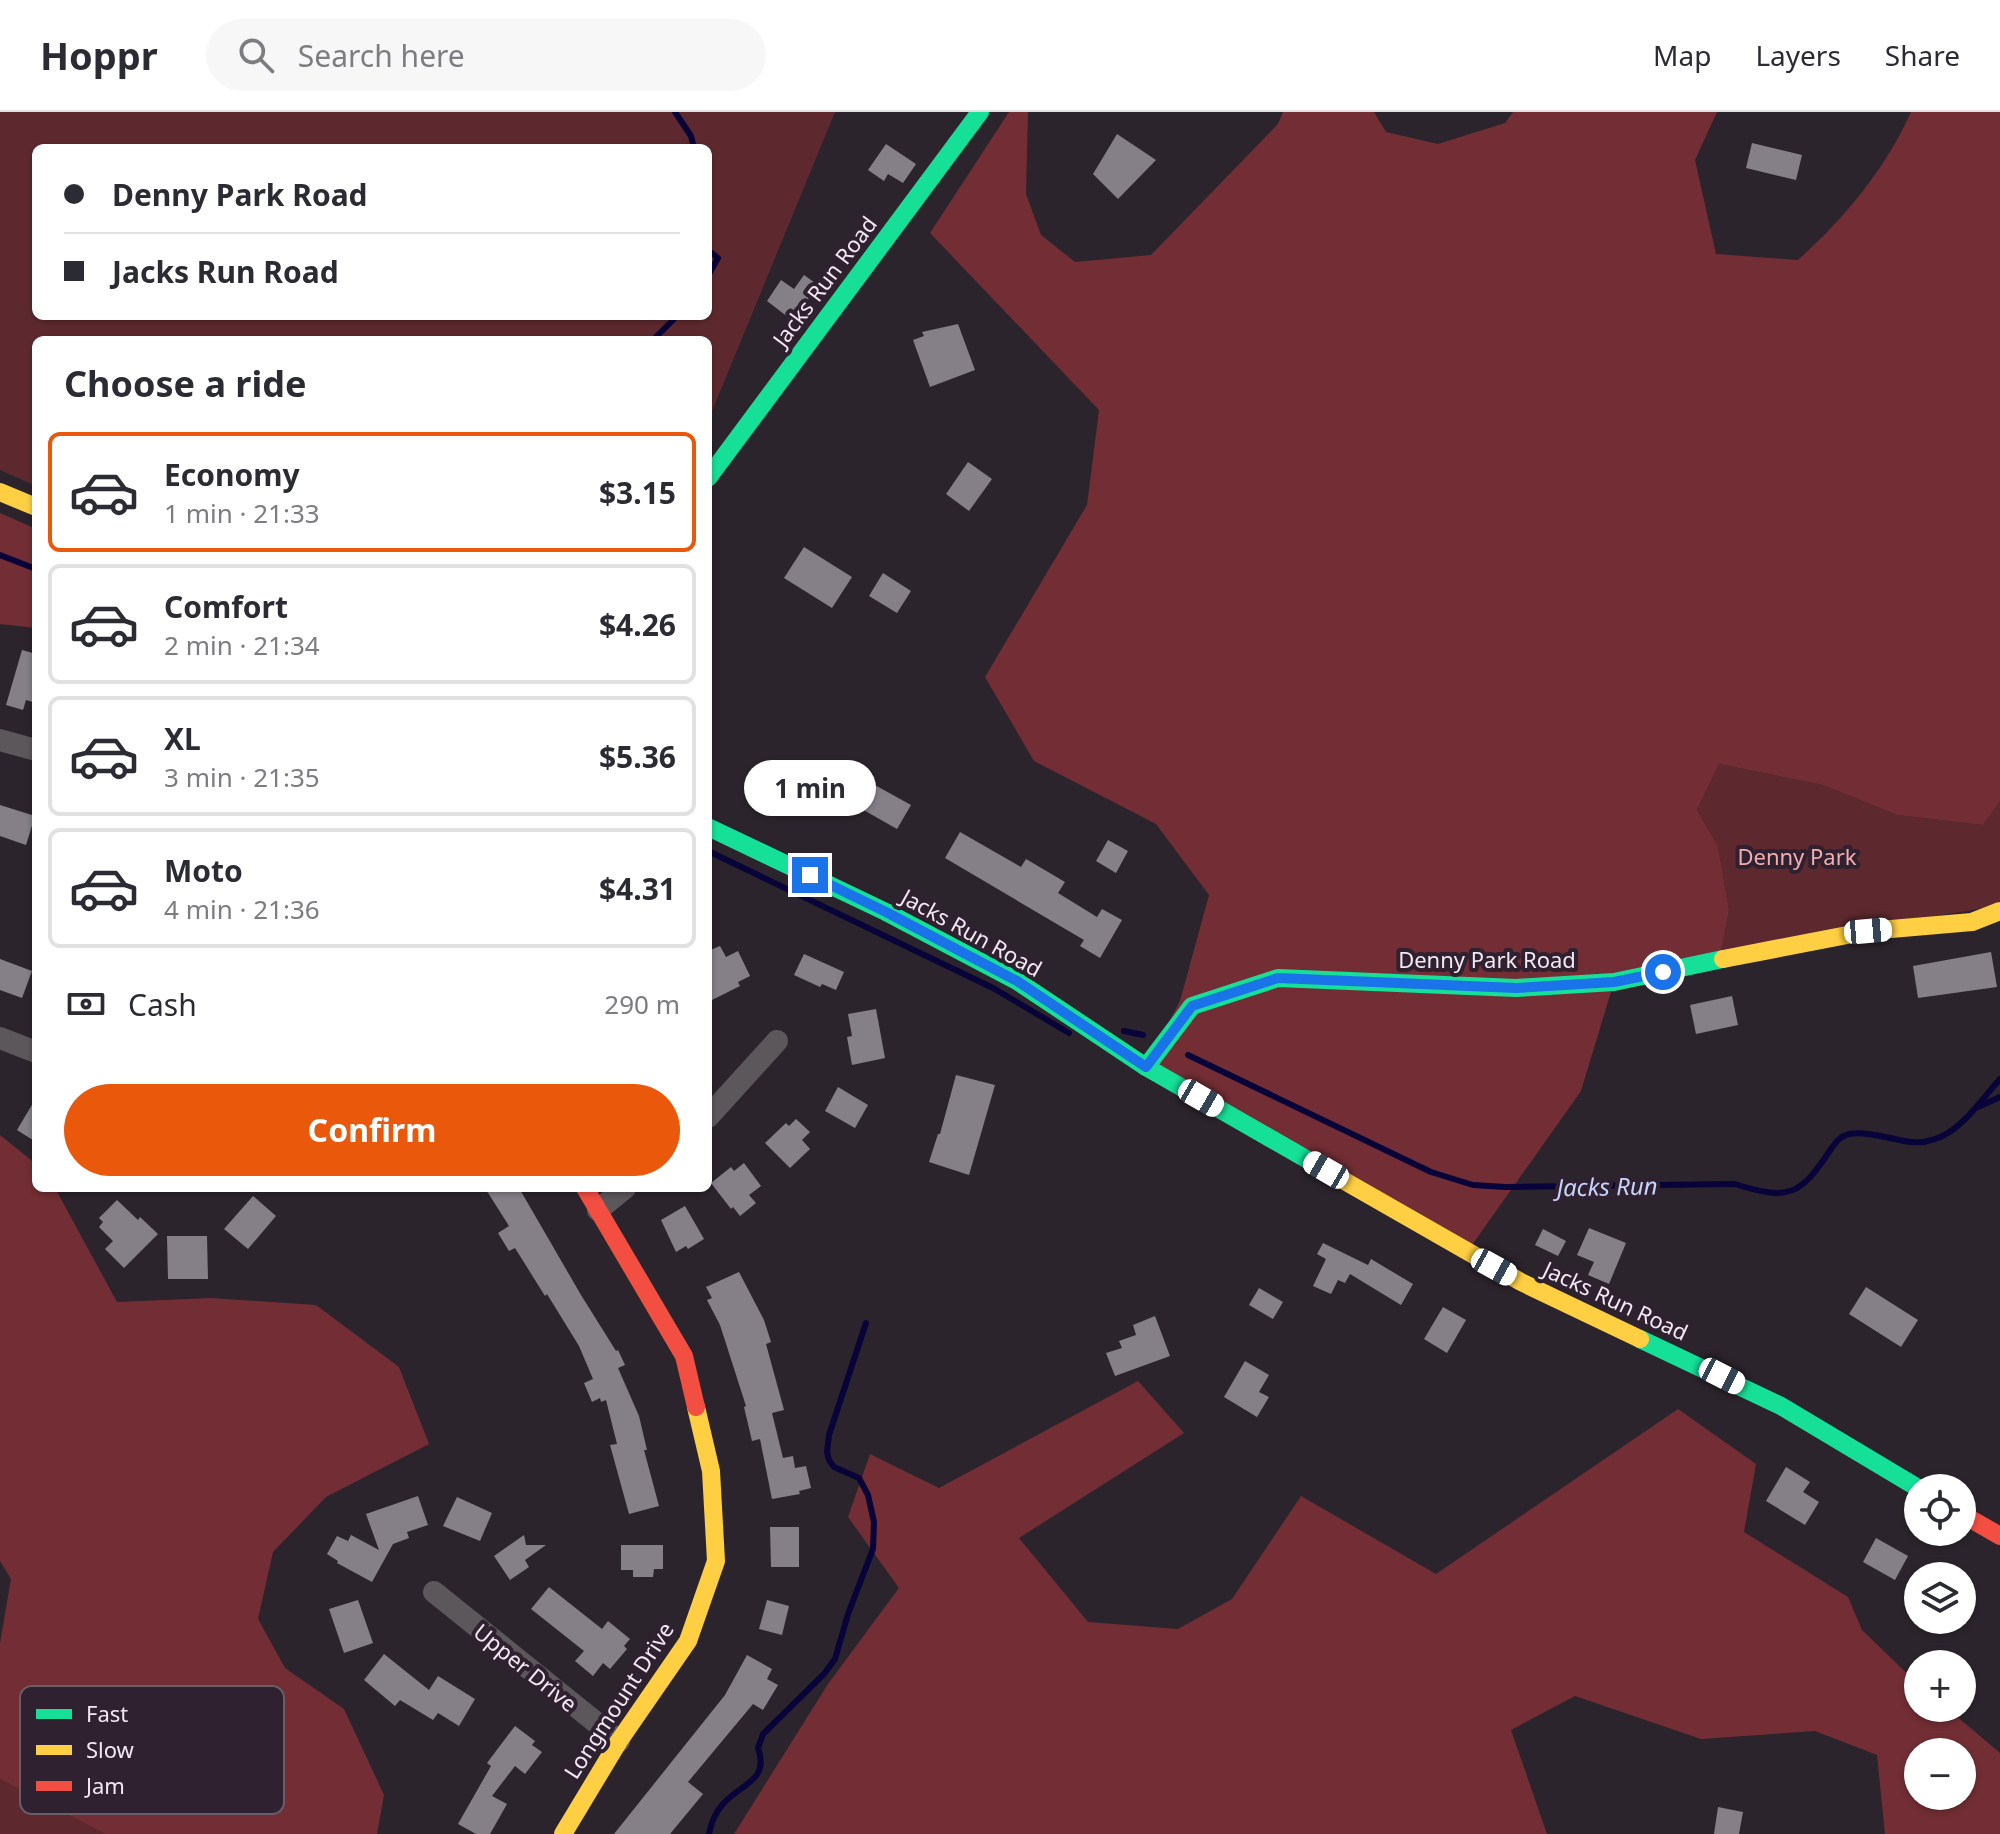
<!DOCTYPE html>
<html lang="en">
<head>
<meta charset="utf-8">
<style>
  :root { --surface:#fff; --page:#f7f7f7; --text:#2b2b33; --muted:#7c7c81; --line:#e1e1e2; --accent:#ea580c }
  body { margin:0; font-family:"Noto Sans",sans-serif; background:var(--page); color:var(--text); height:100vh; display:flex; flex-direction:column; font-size:30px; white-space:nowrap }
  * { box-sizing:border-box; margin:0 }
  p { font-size:26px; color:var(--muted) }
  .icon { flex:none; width:44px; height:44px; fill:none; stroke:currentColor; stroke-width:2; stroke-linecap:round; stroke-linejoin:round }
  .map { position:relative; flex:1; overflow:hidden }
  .sheet { position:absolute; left:32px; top:224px; width:680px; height:856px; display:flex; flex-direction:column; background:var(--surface); border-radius:12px; box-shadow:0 2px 6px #0004 }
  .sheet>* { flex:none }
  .hud { position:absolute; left:32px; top:32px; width:680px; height:176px; border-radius:12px; box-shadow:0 2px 6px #0004; display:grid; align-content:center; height:176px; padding:0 32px; background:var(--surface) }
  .controls { position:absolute; left:1904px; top:1362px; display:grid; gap:16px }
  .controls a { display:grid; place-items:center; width:72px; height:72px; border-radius:50%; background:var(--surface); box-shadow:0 2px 6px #0004; font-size:40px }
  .end { position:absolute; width:36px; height:36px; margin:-18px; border:10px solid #1a73e8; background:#fff; box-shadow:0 0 0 4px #fff }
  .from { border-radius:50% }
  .bubble { position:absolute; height:56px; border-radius:28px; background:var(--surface); box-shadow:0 2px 6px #0004; font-size:26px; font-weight:700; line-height:56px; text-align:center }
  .car { position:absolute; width:24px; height:48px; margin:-24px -12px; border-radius:10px; box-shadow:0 0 6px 2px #0007; background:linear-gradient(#fff 24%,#345 0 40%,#fff 0 76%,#345 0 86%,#fff 0) }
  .hud b { display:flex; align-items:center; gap:28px; height:76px; font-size:30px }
  .hud b+b { border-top:2px solid var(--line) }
  .hud i { width:20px; height:20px; background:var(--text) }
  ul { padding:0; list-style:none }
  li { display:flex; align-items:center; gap:24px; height:120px; margin:0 16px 12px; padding:0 16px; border:4px solid var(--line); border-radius:12px }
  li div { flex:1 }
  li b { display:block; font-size:30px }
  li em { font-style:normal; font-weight:700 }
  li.current { border-color:var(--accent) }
  li>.icon { width:72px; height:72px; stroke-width:1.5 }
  h2 { padding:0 32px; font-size:36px; line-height:96px }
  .pay { display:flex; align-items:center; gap:20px; height:88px; padding:0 32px; font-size:30px }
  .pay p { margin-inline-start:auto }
  .button { display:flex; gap:16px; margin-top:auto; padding:16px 32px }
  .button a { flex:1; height:92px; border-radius:48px; background:var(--accent); color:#fff; font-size:32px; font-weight:700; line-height:92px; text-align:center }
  header { display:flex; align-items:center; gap:48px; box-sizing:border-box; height:112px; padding:0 40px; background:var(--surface); border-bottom:2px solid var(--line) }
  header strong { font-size:38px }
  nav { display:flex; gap:44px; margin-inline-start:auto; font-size:28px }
  .search { width:560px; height:72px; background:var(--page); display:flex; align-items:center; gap:20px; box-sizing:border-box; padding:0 28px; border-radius:44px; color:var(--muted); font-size:30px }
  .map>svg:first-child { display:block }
  .green { fill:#5d292e; fill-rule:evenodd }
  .forest { fill:#722e34; fill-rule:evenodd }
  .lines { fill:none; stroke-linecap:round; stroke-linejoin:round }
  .stream { stroke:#080338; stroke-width:6 }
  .building { fill:#858088 }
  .street { stroke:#5c575a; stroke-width:22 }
  .fast { stroke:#16e098; stroke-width:18 }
  .slow { stroke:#ffcf43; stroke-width:18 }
  .jam { stroke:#f24e42; stroke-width:18 }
  .route { stroke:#1a73e8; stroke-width:10 }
  .labels { text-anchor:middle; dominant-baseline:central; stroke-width:8; stroke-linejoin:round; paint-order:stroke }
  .street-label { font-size:22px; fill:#f2e8f2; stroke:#2f2130 }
  .park-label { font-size:22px; fill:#f4adaf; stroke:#2f2130 }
  .water-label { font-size:24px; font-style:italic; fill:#c6d3fa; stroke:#2f2130 }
  .key { fill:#2f2130; stroke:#6a5d6a; stroke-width:2 }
  .key-label { font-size:22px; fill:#f2e8f2 }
</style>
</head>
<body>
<header>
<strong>Hoppr</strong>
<div class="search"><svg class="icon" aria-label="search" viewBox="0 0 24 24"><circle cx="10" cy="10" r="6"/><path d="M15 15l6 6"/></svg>Search here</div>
<nav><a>Map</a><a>Layers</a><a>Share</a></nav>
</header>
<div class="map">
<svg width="2000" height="1722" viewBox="0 0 2000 1722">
  <rect width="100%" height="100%" fill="#2c242c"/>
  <g class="green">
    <path d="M 0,0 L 835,0 L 708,309 L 708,228 L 36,228 L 36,374 L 0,358 ZM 36,36 L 708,36 L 708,204 L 36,204 Z"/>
    <path d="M 1719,652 L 1823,673 L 1897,703 L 1983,713 L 2000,689 L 2000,789 L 1986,796 L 1721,838 L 1729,798 L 1718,734 L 1697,698 Z"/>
    <path d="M 0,1667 L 105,1722 L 0,1722 Z"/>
  </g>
  <g class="forest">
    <path d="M 1009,0 L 1028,0 L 1026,82 L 1041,123 L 1075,150 L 1151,143 L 1278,12 L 1283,0 L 1374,0 L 1386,20 L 1438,32 L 1505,11 L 1513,0 L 1717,0 L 1695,48 L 1716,142 L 1798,148 C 1844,107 1886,56 1911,0 L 2000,0 L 2000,689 L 1983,713 L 1897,703 L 1823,673 L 1719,652 L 1697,698 L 1718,734 L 1729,798 L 1719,849 L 1614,870 L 1581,979 L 1467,1140 L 1146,955 L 1180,889 L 1209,783 L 1156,712 L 1034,649 L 985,565 L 1087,393 L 1099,298 L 930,121 Z"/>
    <path d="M 0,401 L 36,417 L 36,516 L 0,512 Z"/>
    <path d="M 0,1023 L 36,1052 L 36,1076 L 55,1076 L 117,1190 L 211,1186 L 316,1193 L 399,1255 L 429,1332 L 326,1385 L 273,1440 L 258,1507 L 285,1556 L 344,1597 L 384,1683 L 377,1722 L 105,1722 L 0,1667 L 0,1531 L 11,1467 L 0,1449 Z"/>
    <path d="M 1138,1269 L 1184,1321 L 1019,1426 L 1088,1510 L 1178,1517 L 1232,1487 L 1301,1384 L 1436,1462 L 1678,1297 L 1756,1352 L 1744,1420 L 1848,1485 L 1862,1518 L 1918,1572 L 1918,1596 L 1947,1596 L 2000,1641 L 2000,1722 L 1885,1722 L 1877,1643 L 1815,1619 L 1701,1627 L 1575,1584 L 1511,1618 L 1547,1722 L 734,1722 L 828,1572 L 899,1476 L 848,1405 L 870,1342 L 939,1376 ZM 1918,1640 L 1962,1640 L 1962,1684 L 1918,1684 Z"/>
  </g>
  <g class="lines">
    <g class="stream">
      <path d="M 675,0 L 691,24 L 694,36"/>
      <path d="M 708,138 L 718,146 L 708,164"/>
      <path d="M 653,228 L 677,204"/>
      <path d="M 0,443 L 36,457"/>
      <path d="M 708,739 L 993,876 L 1069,921"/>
      <path d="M 1124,919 L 1143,923"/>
      <path d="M 1188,943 L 1431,1060 L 1473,1073 L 1505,1075 L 1735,1072 C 1789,1089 1800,1084 1831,1037 C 1836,1030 1840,1024 1849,1022 C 1865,1019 1888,1026 1904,1029 C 1950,1038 1973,997 2000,967"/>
      <path d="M 1978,995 L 2000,985"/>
      <path d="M 709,1722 C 711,1711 715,1701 723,1692 C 740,1672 770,1669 758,1636 L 763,1622 L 824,1562 L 835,1547 L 848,1502 L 873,1437 L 874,1410 L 868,1383 L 859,1366 L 834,1355 L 829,1348 L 827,1340 L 829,1323 L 866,1211"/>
    </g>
  </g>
  <g class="building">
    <path d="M 1117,22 L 1156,48 L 1118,87 L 1093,62 Z"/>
    <path d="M 1752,31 L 1802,43 L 1796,68 L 1746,56 Z"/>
    <path d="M 886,32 L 916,52 L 903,71 L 888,62 L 884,69 L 868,58 Z"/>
    <path d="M 804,163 L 818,173 L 793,209 L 767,189 L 781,168 L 794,177 Z"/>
    <path d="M 958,212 L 975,258 L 930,275 L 913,228 L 924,224 L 922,220 Z"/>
    <path d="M 968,350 L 992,367 L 969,399 L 946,382 Z"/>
    <path d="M 804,435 L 852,465 L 832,496 L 784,466 Z"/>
    <path d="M 883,461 L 911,479 L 897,501 L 869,484 Z"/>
    <path d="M 22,538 L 36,542 L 36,591 L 26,588 L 23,598 L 6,593 Z"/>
    <path d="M 817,671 L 834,680 L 825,698 L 808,689 Z"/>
    <path d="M 873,672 L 911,693 L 897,717 L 860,696 Z"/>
    <path d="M 0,693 L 35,704 L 26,733 L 0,724 Z"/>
    <path d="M 960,720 L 1021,755 L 1026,747 L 1065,770 L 1058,781 L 1097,805 L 1102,797 L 1122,808 L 1100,846 L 1080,834 L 1084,828 L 945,746 Z"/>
    <path d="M 1108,728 L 1128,739 L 1116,761 L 1096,749 Z"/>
    <path d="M 720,834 L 726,845 L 738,839 L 750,864 L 738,870 L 740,874 L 708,890 L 708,839 Z"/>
    <path d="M 1991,840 L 1997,875 L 1918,886 L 1913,854 Z"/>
    <path d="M 804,842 L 844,860 L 836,878 L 822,872 L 820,875 L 794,863 Z"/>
    <path d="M 0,847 L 32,859 L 22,886 L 0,878 Z"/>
    <path d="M 1732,884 L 1738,913 L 1696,922 L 1690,893 Z"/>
    <path d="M 876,897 L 885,946 L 852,953 L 847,925 L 852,924 L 848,902 Z"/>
    <path d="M 956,963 L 995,973 L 969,1063 L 929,1050 L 938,1022 L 940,1022 Z"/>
    <path d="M 838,975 L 868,993 L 855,1016 L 825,999 Z"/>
    <path d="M 36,986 L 36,1030 L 17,1018 Z"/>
    <path d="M 796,1007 L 810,1020 L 802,1028 L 810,1037 L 790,1056 L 765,1031 L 786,1011 L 789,1014 Z"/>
    <path d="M 744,1051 L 761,1074 L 749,1083 L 756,1091 L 740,1104 L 733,1095 L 731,1097 L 711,1071 L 731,1055 L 734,1059 Z"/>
    <path d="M 485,1076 L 519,1076 L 581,1183 L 616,1239 L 618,1238 L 625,1253 L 618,1256 L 639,1304 L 647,1338 L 644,1338 L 659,1394 L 629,1402 L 610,1333 L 617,1332 L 606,1288 L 601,1290 L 600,1286 L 592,1290 L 584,1271 L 593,1267 L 579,1234 L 547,1182 L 545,1184 L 515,1136 L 509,1139 L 498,1121 L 509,1114 Z"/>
    <path d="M 253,1084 L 276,1104 L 248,1137 L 224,1117 Z"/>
    <path d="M 117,1088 L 138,1108 L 140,1105 L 158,1122 L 124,1156 L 105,1137 L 113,1129 L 99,1115 L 103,1110 L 99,1106 Z"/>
    <path d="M 685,1094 L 704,1127 L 688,1137 L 686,1134 L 676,1140 L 661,1108 Z"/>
    <path d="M 1589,1116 L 1626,1131 L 1609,1172 L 1588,1163 L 1594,1150 L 1577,1143 Z"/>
    <path d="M 1543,1117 L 1566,1129 L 1558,1144 L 1535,1133 Z"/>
    <path d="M 167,1124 L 207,1124 L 208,1167 L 168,1167 Z"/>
    <path d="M 1323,1131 L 1368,1153 L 1371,1147 L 1413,1172 L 1401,1193 L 1350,1162 L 1345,1171 L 1338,1168 L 1331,1182 L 1313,1174 L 1326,1147 L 1317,1142 Z"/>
    <path d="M 739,1160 L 764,1208 L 771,1230 L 766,1232 L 784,1298 L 772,1301 L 783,1346 L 793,1344 L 795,1356 L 806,1354 L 811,1376 L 799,1379 L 800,1382 L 772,1387 L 760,1327 L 752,1329 L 744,1295 L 746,1294 L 720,1213 L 707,1188 L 712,1186 L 706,1175 Z"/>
    <path d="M 1866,1175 L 1918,1208 L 1901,1235 L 1849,1202 Z"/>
    <path d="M 1259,1176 L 1283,1190 L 1273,1207 L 1249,1193 Z"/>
    <path d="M 1443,1195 L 1466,1208 L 1447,1241 L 1424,1227 Z"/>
    <path d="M 1155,1204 L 1170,1244 L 1115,1264 L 1106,1241 L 1122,1236 L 1119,1229 L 1136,1223 L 1133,1213 Z"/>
    <path d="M 1245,1249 L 1269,1263 L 1259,1280 L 1269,1285 L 1257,1305 L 1224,1285 Z"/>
    <path d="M 1786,1355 L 1810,1370 L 1803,1380 L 1819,1390 L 1805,1413 L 1766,1389 Z"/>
    <path d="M 418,1384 L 428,1413 L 407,1420 L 409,1426 L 393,1432 L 372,1470 L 337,1451 L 338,1449 L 327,1442 L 337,1424 L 348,1429 L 351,1423 L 379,1438 L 366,1402 Z"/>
    <path d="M 457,1385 L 492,1401 L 480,1429 L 443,1414 Z"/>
    <path d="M 770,1415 L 799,1415 L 799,1455 L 771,1455 Z"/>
    <path d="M 524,1423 L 526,1433 L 546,1433 L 525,1448 L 529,1455 L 510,1468 L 494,1444 Z"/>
    <path d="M 1876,1426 L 1908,1444 L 1895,1468 L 1863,1450 Z"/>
    <path d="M 621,1433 L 663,1433 L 663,1457 L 654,1457 L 653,1465 L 633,1465 L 633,1458 L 621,1458 Z"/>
    <path d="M 549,1475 L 602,1517 L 608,1509 L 630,1527 L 624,1534 L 627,1537 L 610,1557 L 603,1551 L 593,1564 L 575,1549 L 584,1539 L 531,1497 Z"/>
    <path d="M 358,1488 L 373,1531 L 344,1541 L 329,1497 Z"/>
    <path d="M 767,1488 L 789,1494 L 782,1523 L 759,1517 Z"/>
    <path d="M 384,1542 L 429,1578 L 438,1564 L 475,1587 L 459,1614 L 438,1601 L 433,1608 L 400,1588 L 395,1594 L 364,1568 Z"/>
    <path d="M 747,1543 L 772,1557 L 767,1567 L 778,1573 L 763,1598 L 753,1592 L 688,1670 L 703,1682 L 670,1722 L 614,1722 L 725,1583 Z"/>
    <path d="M 515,1614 L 535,1629 L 532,1633 L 542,1640 L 525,1662 L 515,1654 L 492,1684 L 507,1692 L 490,1722 L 476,1722 L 458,1712 L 491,1654 L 487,1651 Z"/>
    <path d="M 1718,1695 L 1743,1700 L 1739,1722 L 1714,1722 Z"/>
  </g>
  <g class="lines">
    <g class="street">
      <path d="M 0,628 L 36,638"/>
      <path d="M 0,926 L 36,940"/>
      <path d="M 708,1005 L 777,929"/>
      <path d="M 598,1098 L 625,1076"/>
      <path d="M 434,1480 L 619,1629"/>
    </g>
    <g class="fast">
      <path d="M 708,366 L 980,0"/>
      <path d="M 708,715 L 886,800 L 1017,869 L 1146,955 L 1341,1067"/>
      <path d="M 1146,955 L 1192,894 L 1278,866 L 1516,876 L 1614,870 L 1723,847"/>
      <path d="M 1640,1227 L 1781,1294 L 1918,1376"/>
    </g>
    <g class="slow">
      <path d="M 0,380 L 36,395"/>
      <path d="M 1723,847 L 1868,819 L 1972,810 L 2000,799"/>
      <path d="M 1341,1067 L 1521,1170 L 1640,1227"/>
      <path d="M 563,1722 L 619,1629 L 688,1529 L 716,1449 L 711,1359 L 696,1295"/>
    </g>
    <g class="jam">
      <path d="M 585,1076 L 684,1244 L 696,1295"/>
      <path d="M 1962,1402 L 2000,1424"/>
    </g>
  </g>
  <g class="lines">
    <path class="route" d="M 810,763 L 886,800 L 1017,869 L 1146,955 L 1192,894 L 1278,866 L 1516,876 L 1614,870 L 1663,860"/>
  </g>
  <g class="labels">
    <g class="street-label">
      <text transform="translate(824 169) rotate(-53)">Jacks Run Road</text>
      <text transform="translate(972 820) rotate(29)">Jacks Run Road</text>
      <text x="1487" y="847">Denny Park Road</text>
      <text transform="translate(1616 1188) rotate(25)">Jacks Run Road</text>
      <text transform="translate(526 1555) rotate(39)">Upper Drive</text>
      <text transform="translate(618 1588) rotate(-57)">Longmount Drive</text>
    </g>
    <g class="park-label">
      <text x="1797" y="744">Denny Park</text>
    </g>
    <g class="water-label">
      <text transform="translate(1607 1074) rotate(-1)">Jacks Run</text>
    </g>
  </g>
  <rect x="20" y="1574" width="264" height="128" rx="12" class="key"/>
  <rect x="36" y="1597" width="36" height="10" fill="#16e098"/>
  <rect x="36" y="1633" width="36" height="10" fill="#ffcf43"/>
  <rect x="36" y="1669" width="36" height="10" fill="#f24e42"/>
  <g class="key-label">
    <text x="86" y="1610">Fast</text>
    <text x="86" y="1646">Slow</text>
    <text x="86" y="1682">Jam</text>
  </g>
</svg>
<div class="controls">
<a><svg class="icon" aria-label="locate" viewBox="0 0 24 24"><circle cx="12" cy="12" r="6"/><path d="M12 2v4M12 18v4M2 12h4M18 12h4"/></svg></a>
<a><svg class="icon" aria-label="layers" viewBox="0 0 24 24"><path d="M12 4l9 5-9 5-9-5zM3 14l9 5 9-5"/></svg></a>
<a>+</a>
<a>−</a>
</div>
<i class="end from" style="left:1663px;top:860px"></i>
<i class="end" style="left:810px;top:763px"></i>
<div class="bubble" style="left:744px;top:648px;width:132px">1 min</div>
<i class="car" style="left:1868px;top:819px;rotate:85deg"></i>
<i class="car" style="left:1201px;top:986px;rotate:120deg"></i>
<i class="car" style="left:1326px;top:1058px;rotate:300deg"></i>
<i class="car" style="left:1494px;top:1155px;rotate:119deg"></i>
<i class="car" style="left:1722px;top:1264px;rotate:117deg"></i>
<div class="hud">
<b><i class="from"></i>Denny Park Road</b>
<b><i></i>Jacks Run Road</b>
</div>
<section class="sheet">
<h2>Choose a ride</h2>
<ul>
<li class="current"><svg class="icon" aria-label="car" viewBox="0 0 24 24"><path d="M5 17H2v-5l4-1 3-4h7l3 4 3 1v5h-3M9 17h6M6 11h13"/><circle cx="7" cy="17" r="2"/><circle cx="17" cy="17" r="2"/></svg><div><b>Economy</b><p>1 min · 21:33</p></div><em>$3.15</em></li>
<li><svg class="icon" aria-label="car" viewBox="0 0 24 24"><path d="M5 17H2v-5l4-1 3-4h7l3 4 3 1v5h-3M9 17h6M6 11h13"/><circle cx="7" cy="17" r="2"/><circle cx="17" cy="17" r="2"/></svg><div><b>Comfort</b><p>2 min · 21:34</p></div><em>$4.26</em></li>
<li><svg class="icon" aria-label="car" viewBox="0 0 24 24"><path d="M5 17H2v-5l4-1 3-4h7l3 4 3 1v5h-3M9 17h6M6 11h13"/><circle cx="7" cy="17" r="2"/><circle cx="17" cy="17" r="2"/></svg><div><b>XL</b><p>3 min · 21:35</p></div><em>$5.36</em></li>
<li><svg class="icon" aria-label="car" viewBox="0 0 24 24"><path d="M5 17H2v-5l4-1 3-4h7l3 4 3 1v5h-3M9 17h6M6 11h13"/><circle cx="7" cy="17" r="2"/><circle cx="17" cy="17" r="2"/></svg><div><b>Moto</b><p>4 min · 21:36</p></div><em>$4.31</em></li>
</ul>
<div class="pay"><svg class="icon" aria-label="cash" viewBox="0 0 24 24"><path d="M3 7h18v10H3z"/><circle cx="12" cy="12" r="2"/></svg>Cash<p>290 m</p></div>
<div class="button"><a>Confirm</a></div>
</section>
</div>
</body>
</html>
